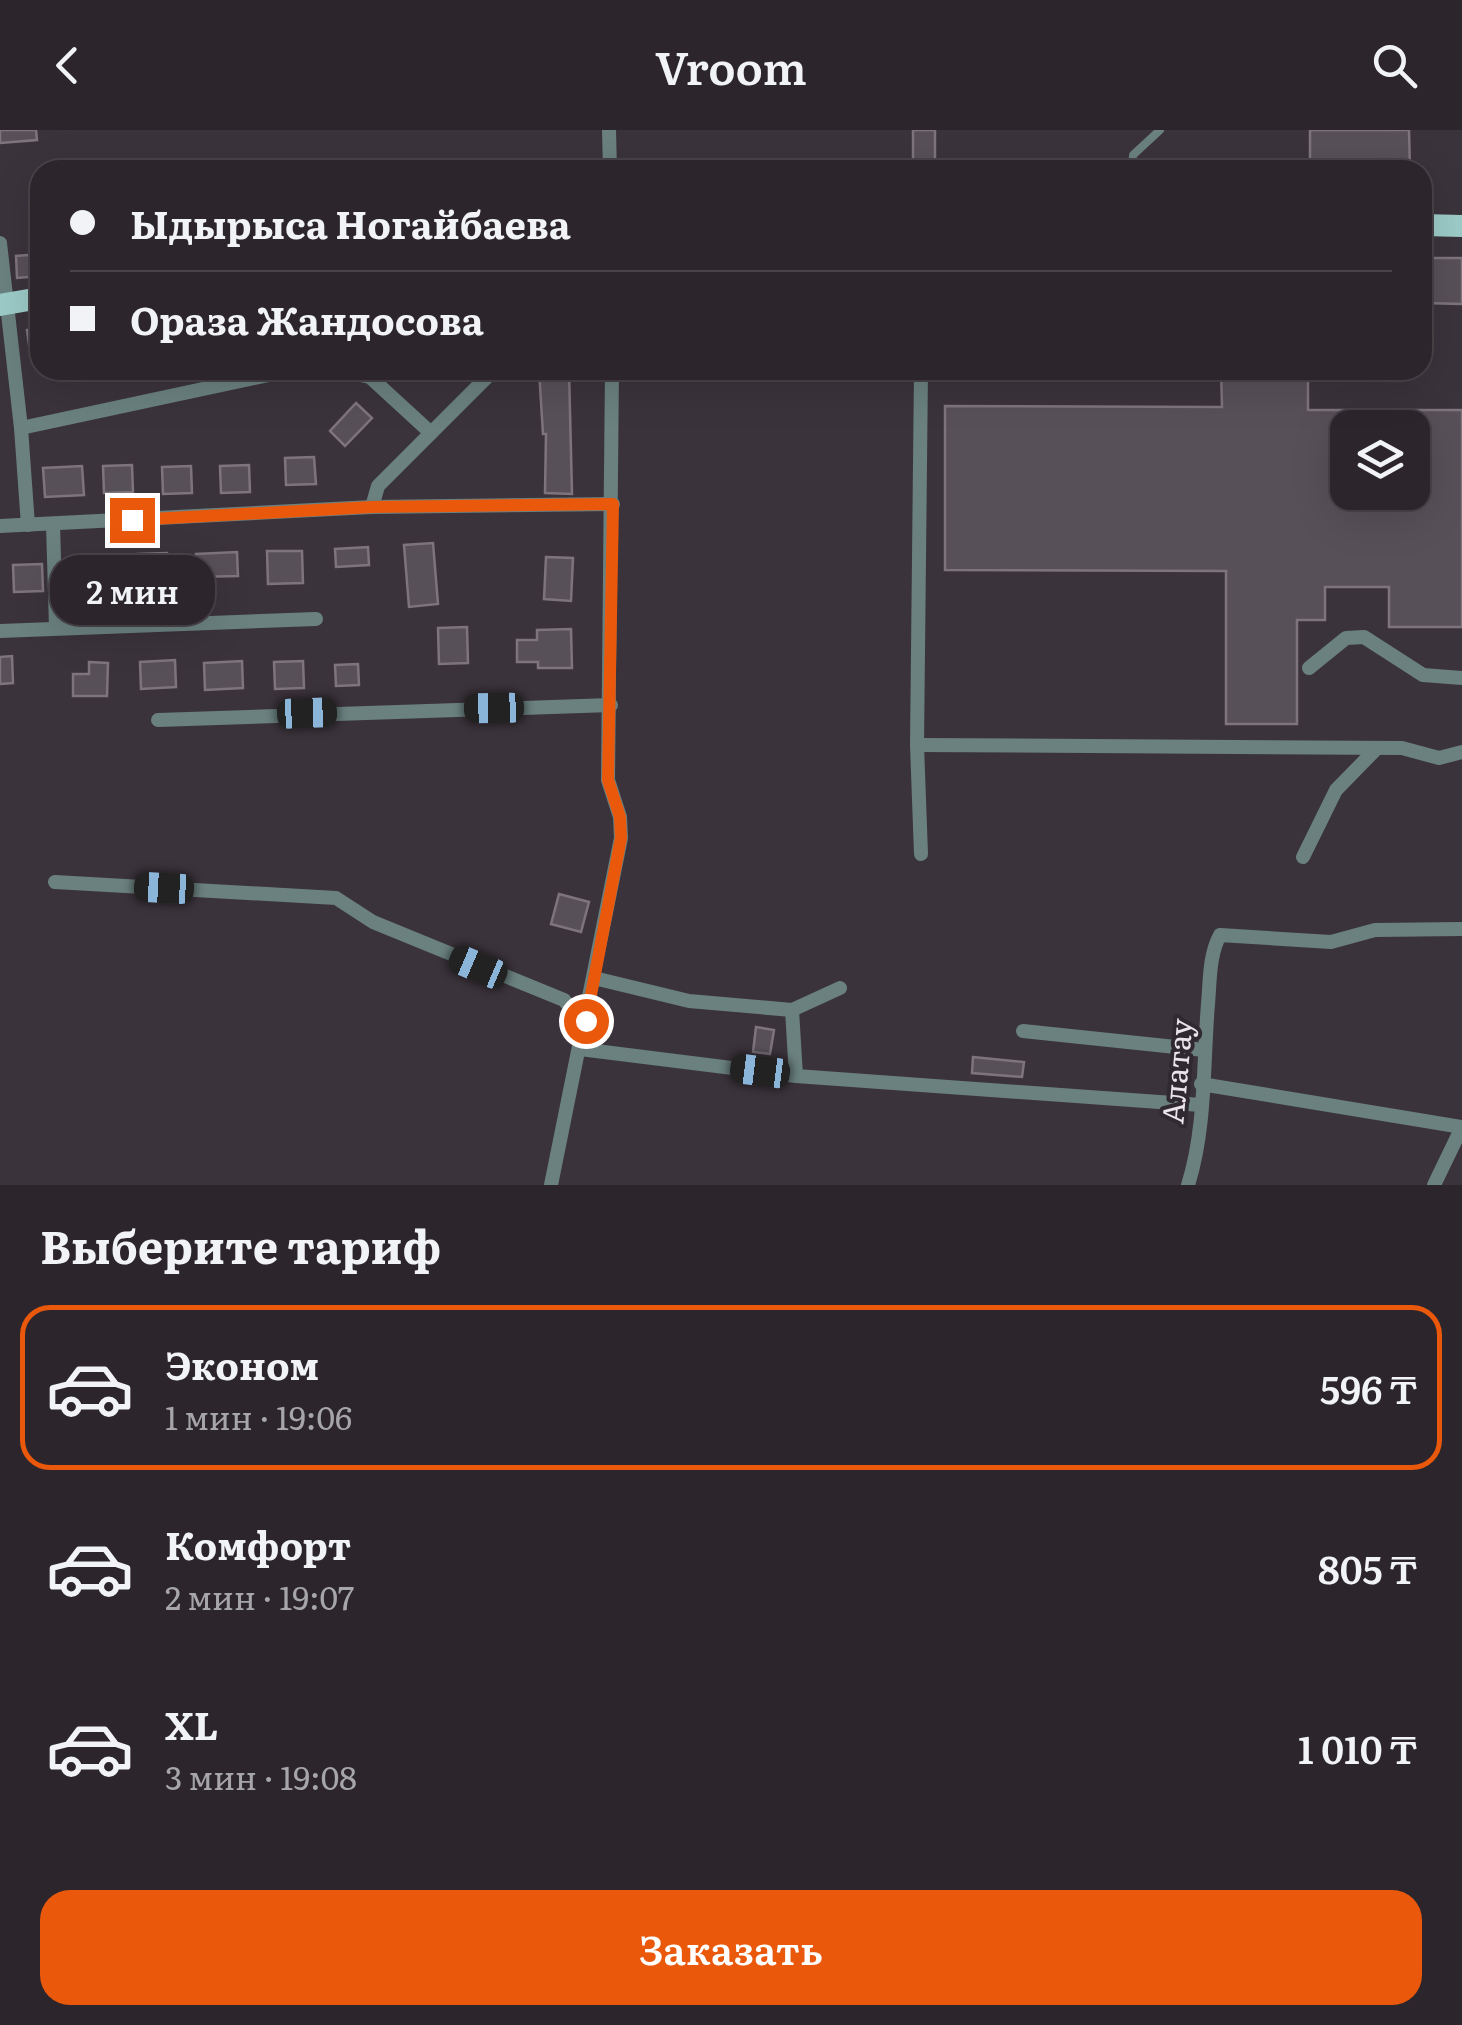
<!DOCTYPE html>
<html lang="ru">
<head>
<meta charset="utf-8">
<style>
  :root { --surface:#2c262c; --page:#342e34; --text:#f1f3f6; --muted:#a6a5a9; --line:#484348; --accent:#ea580c }
  body { margin:0; font-family:Literata,serif; background:var(--page); color:var(--text); height:100vh; display:flex; flex-direction:column; font-size:38px; white-space:nowrap }
  * { box-sizing:border-box; margin:0 }
  p { font-size:32px; color:var(--muted) }
  .icon { flex:none; width:55px; height:55px; fill:none; stroke:currentColor; stroke-width:2; stroke-linecap:round; stroke-linejoin:round }
  .map { position:relative; height:1055px; overflow:hidden }
  .sheet { display:flex; flex-direction:column; background:var(--surface); flex:1 }
  .sheet>* { flex:none }
  .top-card { position:absolute; left:30px; top:30px; width:1402px; height:220px; border-radius:30px; box-shadow:0 10px 40px #0002,0 0 0 2px var(--line); display:grid; align-content:center; height:220px; padding:0 40px; background:var(--surface) }
  .controls { position:absolute; left:1330px; top:280px; display:grid; gap:20px }
  .controls a { display:grid; place-items:center; width:100px; height:100px; border-radius:20px; background:var(--surface); box-shadow:0 10px 40px #0002,0 0 0 2px var(--line); font-size:50px }
  .end { position:absolute; width:45px; height:45px; margin:-22px; border:12px solid #ea580c; background:#fff; box-shadow:0 0 0 5px #fff }
  .from { border-radius:50% }
  .bubble { position:absolute; height:70px; border-radius:30px; background:var(--surface); box-shadow:0 10px 40px #0002,0 0 0 2px var(--line); font-size:32px; font-weight:600; line-height:70px; text-align:center }
  .car { position:absolute; width:30px; height:60px; margin:-30px -15px; border-radius:12px; box-shadow:0 0 8px 2px #0007; background:linear-gradient(#222 24%,#8ab4d8 0 40%,#222 0 76%,#8ab4d8 0 86%,#222 0) }
  .top-card b { display:flex; align-items:center; gap:35px; height:95px; font-size:38px }
  .top-card b+b { border-top:2px solid var(--line) }
  .top-card i { width:25px; height:25px; background:var(--text) }
  ul { padding:0; list-style:none }
  li { display:flex; align-items:center; gap:30px; height:165px; margin:0 20px 15px; padding:0 20px; border:5px solid transparent; border-radius:30px }
  li div { flex:1 }
  li b { display:block; font-size:38px }
  li em { font-style:normal; font-weight:600 }
  li.active { border-color:var(--accent) }
  li>.icon { width:90px; height:90px; stroke-width:1.5 }
  h2 { padding:0 40px; font-size:45px; line-height:120px }
  .primary-button { display:flex; gap:20px; margin-top:auto; padding:20px 40px }
  .primary-button a { flex:1; height:115px; border-radius:30px; background:var(--accent); color:#fff; font-size:40px; font-weight:600; line-height:115px; text-align:center }
  header { display:flex; justify-content:space-between; align-items:center; height:130px; padding:0 40px; background:var(--surface); font-size:45px; font-weight:600 }
  .map>svg:first-child { display:block }
  .building { fill:#585058; stroke:#7d747d; stroke-width:2.5; fill-rule:evenodd }
  .lines { fill:none; stroke-linecap:round; stroke-linejoin:round }
  .lane { stroke:#6a817f; stroke-width:8 }
  .street { stroke:#6a817f; stroke-width:14 }
  .primary { stroke:#9ccbc7; stroke-width:22 }
  .route { stroke:#ea580c; stroke-width:12 }
  .labels { text-anchor:middle; dominant-baseline:central; stroke-width:8; stroke-linejoin:round; paint-order:stroke }
  .street-label { font-size:30px; fill:#eae5ea; stroke:#312931 }
</style>
</head>
<body>
<header><svg class="icon" aria-label="back" viewBox="0 0 24 24"><path d="M15 5l-7 7 7 7"/></svg>Vroom<svg class="icon" aria-label="search" viewBox="0 0 24 24"><circle cx="10" cy="10" r="6"/><path d="M15 15l6 6"/></svg></header>
<div class="map">
<svg width="1462" height="1055" viewBox="0 0 1462 1055">
  <rect width="100%" height="100%" fill="#3b333b"/>
  <g class="building">
    <path d="M 0,0 L 36,0 L 37,10 L 0,13 Z"/>
    <rect x="913" y="0" width="22" height="40"/>
    <path d="M 1310,0 L 1409,0 L 1410,40 L 1310,40 Z"/>
    <path d="M 40,124 L 40,146 L 17,148 L 16,126 Z"/>
    <path d="M 1422,128 L 1462,128 L 1462,174 L 1422,173 Z"/>
    <path d="M 40,198 L 40,221 L 30,222 L 27,200 Z"/>
    <path d="M 539,240 L 569,240 L 572,364 L 545,363 L 546,304 L 543,304 Z"/>
    <path d="M 1221,240 L 1308,240 L 1308,280 L 1462,280 L 1462,497 L 1389,497 L 1389,457 L 1325,457 L 1325,490 L 1297,490 L 1297,594 L 1226,594 L 1226,441 L 945,440 L 945,276 L 1222,277 ZM 1348,298 L 1412,298 L 1412,362 L 1348,362 Z"/>
    <path d="M 356,273 L 372,288 L 345,316 L 330,301 Z"/>
    <path d="M 314,327 L 316,354 L 286,355 L 285,328 Z"/>
    <path d="M 132,335 L 133,362 L 104,363 L 103,336 Z"/>
    <path d="M 249,335 L 250,362 L 221,363 L 220,336 Z"/>
    <path d="M 82,336 L 84,365 L 45,367 L 43,338 Z"/>
    <path d="M 191,336 L 192,363 L 163,364 L 162,337 Z"/>
    <path d="M 433,413 L 438,474 L 409,477 L 404,415 Z"/>
    <path d="M 368,417 L 369,435 L 336,437 L 335,419 Z"/>
    <path d="M 267,421 L 302,421 L 303,453 L 268,454 Z"/>
    <path d="M 237,422 L 238,446 L 197,447 L 196,424 Z"/>
    <path d="M 167,423 L 168,450 L 139,451 L 138,424 Z"/>
    <path d="M 112,425 L 115,452 L 94,454 L 91,428 Z"/>
    <path d="M 546,427 L 573,428 L 571,471 L 544,469 Z"/>
    <path d="M 42,434 L 43,461 L 14,462 L 13,435 Z"/>
    <path d="M 467,497 L 468,533 L 439,534 L 438,498 Z"/>
    <path d="M 571,499 L 572,538 L 538,538 L 538,532 L 517,532 L 517,510 L 537,510 L 537,500 Z"/>
    <path d="M 12,526 L 13,553 L 0,554 L 0,527 Z"/>
    <path d="M 175,530 L 176,557 L 141,559 L 140,532 Z"/>
    <path d="M 242,531 L 243,558 L 205,560 L 204,533 Z"/>
    <path d="M 303,531 L 304,558 L 275,559 L 274,532 Z"/>
    <path d="M 89,532 L 108,533 L 107,566 L 73,566 L 73,544 L 89,544 Z"/>
    <path d="M 358,534 L 359,555 L 336,556 L 335,535 Z"/>
    <path d="M 559,764 L 589,772 L 581,802 L 551,794 Z"/>
    <path d="M 756,897 L 774,900 L 770,924 L 753,922 Z"/>
    <path d="M 973,927 L 1024,932 L 1022,947 L 972,943 Z"/>
  </g>
  <g class="lines">
    <path class="lane" d="M 1132,40 L 1133,25 L 1160,0"/>
    <g class="street">
      <path d="M 609,0 L 610,40"/>
      <path d="M 0,113 L 21,298 L 28,395"/>
      <path d="M 335,240 L 370,247 L 431,303"/>
      <path d="M 921,240 L 917,615 L 921,724"/>
      <path d="M 21,298 L 292,240"/>
      <path d="M 372,377 L 378,356 L 494,240"/>
      <path d="M 53,394 L 56,497"/>
      <path d="M 0,396 L 372,377 L 613,374"/>
      <path d="M 0,501 L 316,489"/>
      <path d="M 1309,538 L 1346,508 L 1364,507 L 1423,545 L 1462,548"/>
      <path d="M 158,590 L 611,575"/>
      <path d="M 917,615 L 1402,618 L 1439,628 L 1462,622"/>
      <path d="M 1303,727 L 1336,660 L 1377,618"/>
      <path d="M 55,752 L 336,768 L 373,792 L 564,870 L 579,888 L 585,891"/>
      <path d="M 594,848 L 689,871 L 792,880 L 840,858"/>
      <path d="M 792,880 L 796,946"/>
      <path d="M 1023,901 L 1204,920"/>
      <path d="M 580,919 L 796,946 L 1201,975"/>
      <path d="M 1201,954 L 1462,997"/>
      <path d="M 551,1055 L 621,708 L 620,687 L 608,650 L 612,240"/>
      <path d="M 1188,1055 C 1206,998 1203,934 1208,874 C 1210,852 1209,825 1220,805 L 1331,812 L 1375,800 L 1462,799"/>
      <path d="M 1434,1055 L 1462,997"/>
    </g>
    <g class="primary">
      <path d="M 1422,95 L 1462,96"/>
      <path d="M 0,175 L 40,168"/>
    </g>
  </g>
  <g class="lines">
    <path class="route" d="M 132,390 L 372,377 L 613,374 L 608,650 L 620,687 L 621,708 L 586,891"/>
  </g>
  <g class="labels">
    <g class="street-label">
      <text transform="translate(1175 941) rotate(-85)">Алатау</text>
    </g>
  </g>
</svg>
<div class="controls">
<a><svg class="icon" aria-label="layers" viewBox="0 0 24 24"><path d="M12 4l9 5-9 5-9-5zM3 14l9 5 9-5"/></svg></a>
</div>
<i class="end from" style="left:586px;top:891px"></i>
<i class="end" style="left:132px;top:390px"></i>
<div class="bubble" style="left:50px;top:425px;width:165px">2 мин</div>
<i class="car" style="left:494px;top:578px;rotate:269deg"></i>
<i class="car" style="left:307px;top:583px;rotate:88deg"></i>
<i class="car" style="left:164px;top:758px;rotate:273deg"></i>
<i class="car" style="left:478px;top:837px;rotate:293deg"></i>
<i class="car" style="left:760px;top:941px;rotate:277deg"></i>
<div class="top-card">
<b><i class="from"></i>Ыдырыса Ногайбаева</b>
<b><i></i>Ораза Жандосова</b>
</div>
</div>
<section class="sheet">
<h2>Выберите тариф</h2>
<ul>
<li class="active"><svg class="icon" aria-label="car" viewBox="0 0 24 24"><path d="M5 17H2v-5l4-1 3-4h7l3 4 3 1v5h-3M9 17h6M6 11h13"/><circle cx="7" cy="17" r="2"/><circle cx="17" cy="17" r="2"/></svg><div><b>Эконом</b><p>1 мин · 19:06</p></div><em>596 ₸</em></li>
<li><svg class="icon" aria-label="car" viewBox="0 0 24 24"><path d="M5 17H2v-5l4-1 3-4h7l3 4 3 1v5h-3M9 17h6M6 11h13"/><circle cx="7" cy="17" r="2"/><circle cx="17" cy="17" r="2"/></svg><div><b>Комфорт</b><p>2 мин · 19:07</p></div><em>805 ₸</em></li>
<li><svg class="icon" aria-label="car" viewBox="0 0 24 24"><path d="M5 17H2v-5l4-1 3-4h7l3 4 3 1v5h-3M9 17h6M6 11h13"/><circle cx="7" cy="17" r="2"/><circle cx="17" cy="17" r="2"/></svg><div><b>XL</b><p>3 мин · 19:08</p></div><em>1 010 ₸</em></li>
</ul>
<div class="primary-button"><a>Заказать</a></div>
</section>
</body>
</html>
